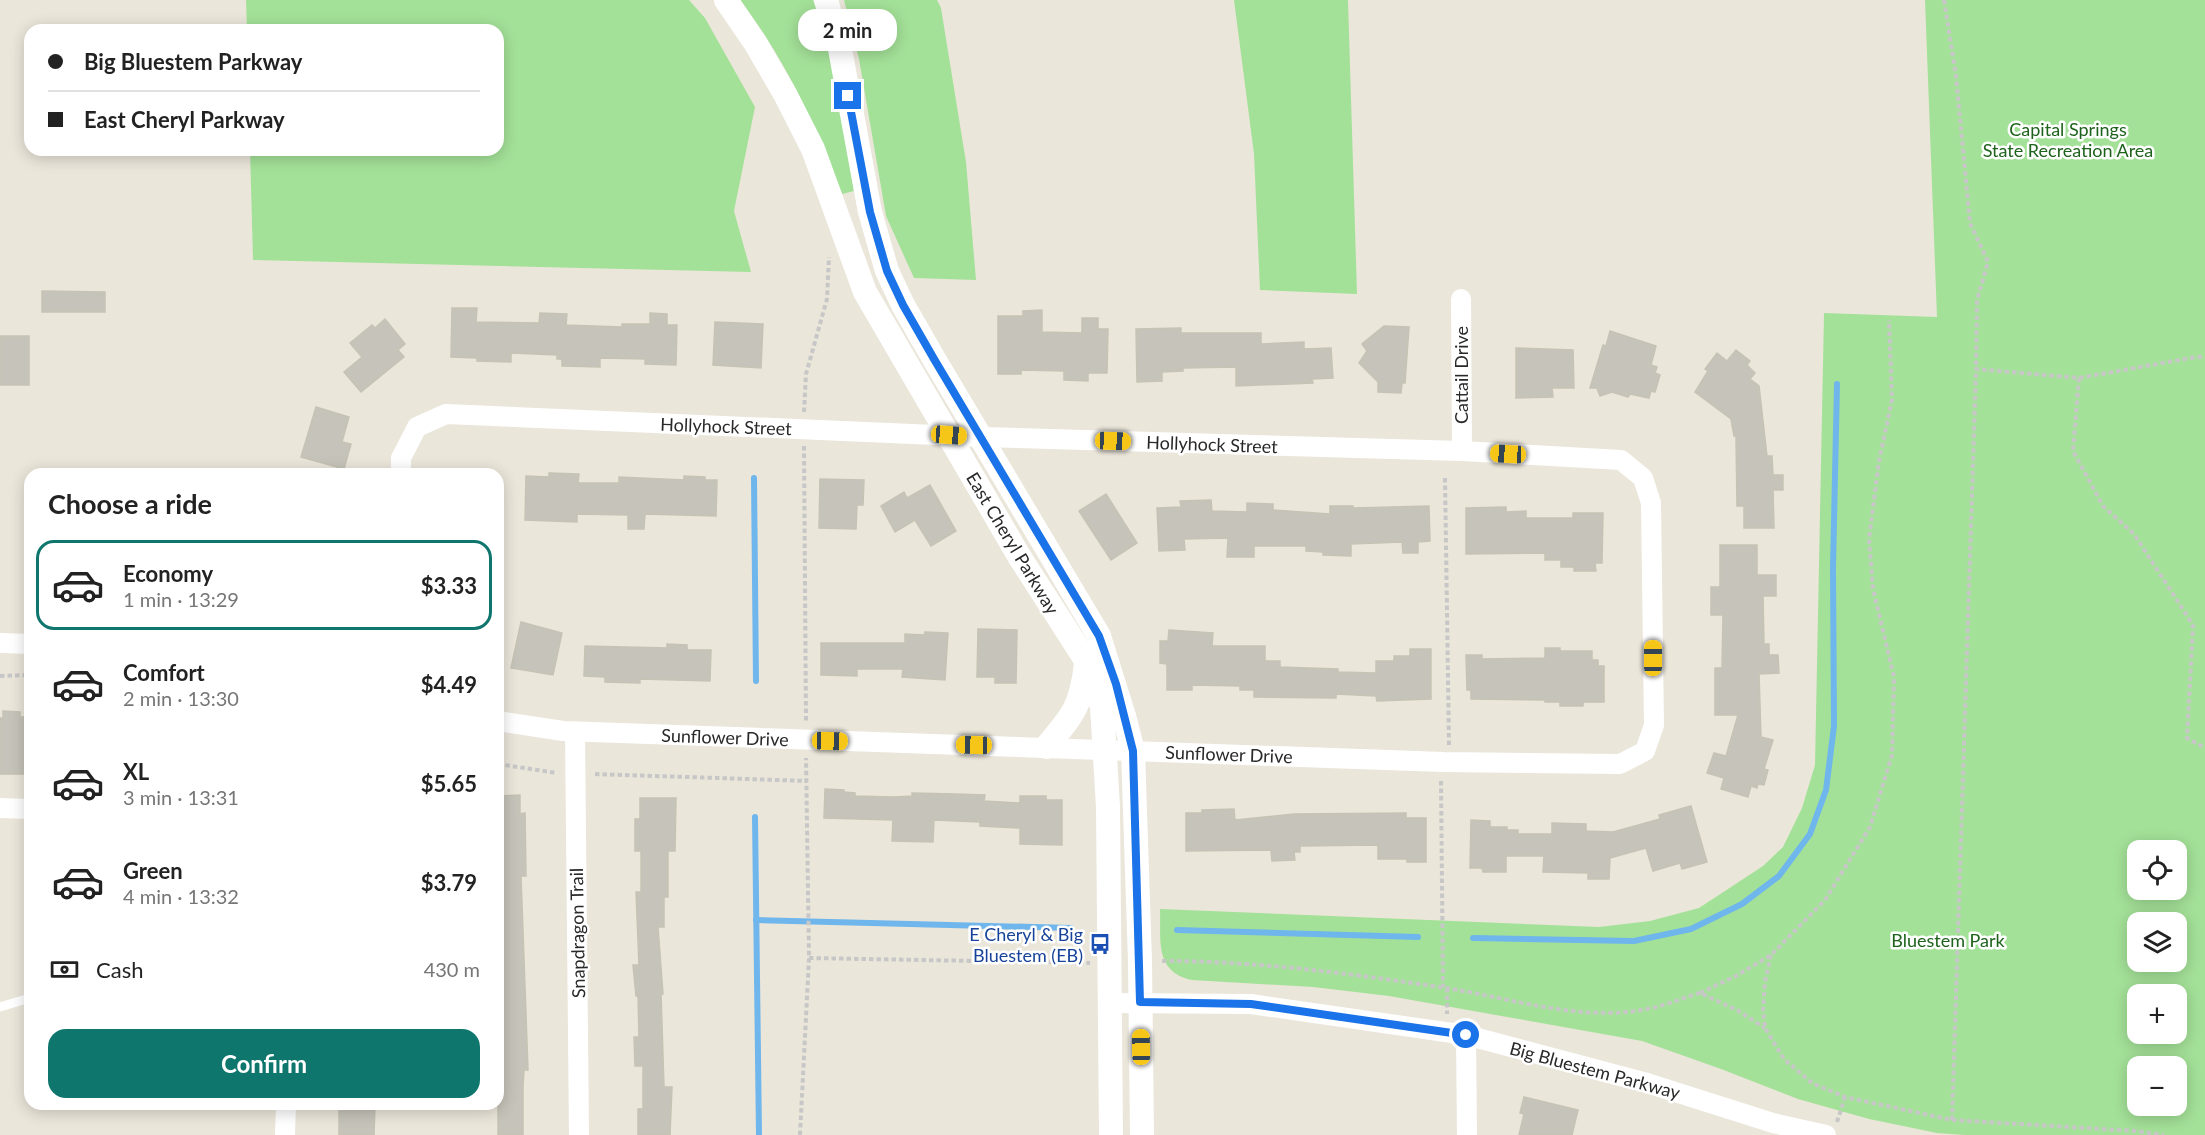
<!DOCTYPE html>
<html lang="en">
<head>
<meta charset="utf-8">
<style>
  :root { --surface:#fff; --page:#f2f2f2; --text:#222; --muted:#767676; --line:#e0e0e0; --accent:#0f766e }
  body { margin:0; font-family:Lato,sans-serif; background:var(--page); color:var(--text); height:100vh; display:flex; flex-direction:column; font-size:22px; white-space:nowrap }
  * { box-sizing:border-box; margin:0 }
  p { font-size:20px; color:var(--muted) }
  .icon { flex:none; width:33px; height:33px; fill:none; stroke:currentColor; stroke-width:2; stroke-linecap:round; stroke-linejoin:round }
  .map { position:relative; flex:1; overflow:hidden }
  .drawer { position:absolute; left:24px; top:468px; width:480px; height:642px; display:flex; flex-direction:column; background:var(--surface); border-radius:18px; box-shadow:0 3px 15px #0003 }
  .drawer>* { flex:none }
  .guide { position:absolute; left:24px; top:24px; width:480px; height:132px; border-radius:18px; box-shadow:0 3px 15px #0003; display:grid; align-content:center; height:132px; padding:0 24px; background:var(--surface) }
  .fabs { position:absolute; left:2127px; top:840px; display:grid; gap:12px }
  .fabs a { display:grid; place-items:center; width:60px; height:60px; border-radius:12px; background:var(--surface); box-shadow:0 3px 15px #0003; font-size:30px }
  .end { position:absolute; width:27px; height:27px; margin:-14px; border:8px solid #1a73e8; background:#fff; box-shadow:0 0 0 3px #fff }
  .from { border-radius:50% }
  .bubble { position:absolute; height:42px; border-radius:18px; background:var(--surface); box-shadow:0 3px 15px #0003; font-size:20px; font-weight:700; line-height:42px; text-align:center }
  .car { position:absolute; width:18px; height:36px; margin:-18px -9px; border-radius:8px; box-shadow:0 0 4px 2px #0007; background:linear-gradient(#f5c518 24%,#345 0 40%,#f5c518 0 76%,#345 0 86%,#f5c518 0) }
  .guide b { display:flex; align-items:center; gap:21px; height:57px; font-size:22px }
  .guide b+b { border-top:2px solid var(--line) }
  .guide i { width:15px; height:15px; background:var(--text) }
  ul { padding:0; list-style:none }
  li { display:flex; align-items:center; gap:18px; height:90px; margin:0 12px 9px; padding:0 12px; border:3px solid transparent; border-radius:18px }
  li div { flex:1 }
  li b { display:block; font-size:22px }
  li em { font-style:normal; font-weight:700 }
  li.on { border-color:var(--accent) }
  li>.icon { width:54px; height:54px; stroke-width:1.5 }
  h2 { padding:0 24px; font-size:27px; line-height:72px }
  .pay { display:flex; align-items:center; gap:15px; height:66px; padding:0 24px; font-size:22px }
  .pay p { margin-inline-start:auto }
  .primary-button { display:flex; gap:12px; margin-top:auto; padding:12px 24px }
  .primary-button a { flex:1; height:69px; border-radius:18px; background:var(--accent); color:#fff; font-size:24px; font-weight:700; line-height:69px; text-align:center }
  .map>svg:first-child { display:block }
  .green { fill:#a4e198; fill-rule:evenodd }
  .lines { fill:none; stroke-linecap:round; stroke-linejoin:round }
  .stream { stroke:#6fb6ec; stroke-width:6 }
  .building { fill:#c6c3ba; stroke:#c6c3b4; stroke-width:1.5 }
  .path { stroke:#c7c7c7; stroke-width:4; stroke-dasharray:4.5 3; stroke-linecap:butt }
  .service { stroke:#fff; stroke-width:9 }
  .minor { stroke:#fff; stroke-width:20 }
  .tertiary { stroke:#fff; stroke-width:24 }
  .route { stroke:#1a73e8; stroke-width:8 }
  .labels { text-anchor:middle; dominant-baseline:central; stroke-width:5; stroke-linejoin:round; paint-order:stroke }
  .park-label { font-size:18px; fill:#1e631b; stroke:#fff }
  .street-label { font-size:18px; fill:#292929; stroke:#fff }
  .transit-label { font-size:18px; fill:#164399; stroke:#fff; text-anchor:end }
</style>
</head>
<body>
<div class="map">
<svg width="2205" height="1135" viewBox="0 0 2205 1135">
  <rect width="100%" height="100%" fill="#ebe6da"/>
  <g class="green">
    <path d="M 246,0 L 689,0 L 705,18 L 755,107 L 734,211 L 751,272 L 253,260 L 250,150 L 498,150 L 498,30 L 247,30 Z"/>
    <path d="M 740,0 L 813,0 C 837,60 843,127 854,191 L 842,194 C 816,126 785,59 740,0 Z"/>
    <path d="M 844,0 L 937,0 L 941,8 L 966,162 L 976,280 L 914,278 L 886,216 L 859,59 Z"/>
    <path d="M 1234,0 L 1348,0 L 1357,294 L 1260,290 L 1254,154 Z"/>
    <path d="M 1925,0 L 2205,0 L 2205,1135 L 1965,1135 L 1937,1133 L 1869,1119 L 1798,1099 L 1721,1069 L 1642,1041 L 1389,996 L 1313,987 L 1192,980 C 1154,972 1161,940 1160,909 L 1599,927 L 1650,921 L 1699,908 L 1763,866 L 1783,847 L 1802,808 L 1815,765 L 1824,313 L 1937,317 ZM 2138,850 L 2176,850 L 2176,890 L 2138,890 ZM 2176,922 L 2176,962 L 2138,962 L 2138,922 ZM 2176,994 L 2176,1034 L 2138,1034 L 2138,994 ZM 2176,1066 L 2176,1106 L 2138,1106 L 2138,1066 Z"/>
  </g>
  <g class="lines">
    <g class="stream">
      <path d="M 754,478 L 756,681"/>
      <path d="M 755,817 L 759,1135"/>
      <path d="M 756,920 L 1071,928"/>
      <path d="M 1177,930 L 1418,937"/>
      <path d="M 1473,938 L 1634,941 L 1691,929 L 1742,904 L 1779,876 L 1810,834 L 1826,790 L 1834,726 L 1833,568 L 1837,384"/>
    </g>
  </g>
  <g class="building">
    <path d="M 42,291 L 105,292 L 105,312 L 42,312 Z"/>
    <path d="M 452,308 L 477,308 L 476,322 L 539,323 L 540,313 L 567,314 L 566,325 L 622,327 L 622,324 L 650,324 L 650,313 L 667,314 L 667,325 L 677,325 L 676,365 L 645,364 L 645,359 L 600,358 L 600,367 L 562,366 L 562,359 L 557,359 L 557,355 L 511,353 L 511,362 L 477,361 L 477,358 L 451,357 Z"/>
    <path d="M 1042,310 L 1042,332 L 1082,333 L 1082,318 L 1098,318 L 1098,329 L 1108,329 L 1107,373 L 1088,373 L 1088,381 L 1064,380 L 1064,371 L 1021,370 L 1021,374 L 998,374 L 998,316 L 1023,316 L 1023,311 Z"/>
    <path d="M 385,319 L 405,344 L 398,350 L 404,357 L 361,392 L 344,372 L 362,357 L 350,343 L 372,325 L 375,328 Z"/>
    <path d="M 715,322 L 763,324 L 761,368 L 713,365 Z"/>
    <path d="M 1384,326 L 1409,327 L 1405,383 L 1402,383 L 1401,393 L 1378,392 L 1378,382 L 1359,363 L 1367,351 L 1362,344 Z"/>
    <path d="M 1181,328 L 1181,333 L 1261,333 L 1261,344 L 1304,342 L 1304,349 L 1331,348 L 1333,378 L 1312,379 L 1313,383 L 1236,386 L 1236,367 L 1183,368 L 1183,371 L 1162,372 L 1162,381 L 1137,382 L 1136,329 Z"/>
    <path d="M 1610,331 L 1656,346 L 1651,365 L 1657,367 L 1655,373 L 1660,375 L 1655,392 L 1651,391 L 1649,398 L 1630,394 L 1628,397 L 1612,392 L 1600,396 L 1597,388 L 1590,388 L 1603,345 L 1606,346 Z"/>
    <rect x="0" y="336" width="29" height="49"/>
    <path d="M 1516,348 L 1573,350 L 1574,388 L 1552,388 L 1553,397 L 1516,398 Z"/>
    <path d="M 1736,350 L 1750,361 L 1747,365 L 1755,373 L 1750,379 L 1759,386 L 1767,456 L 1772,456 L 1773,475 L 1783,475 L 1783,490 L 1773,490 L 1774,528 L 1744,528 L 1744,506 L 1737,506 L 1736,436 L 1734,436 L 1731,419 L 1695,392 L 1708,371 L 1705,369 L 1717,353 L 1727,361 Z"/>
    <path d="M 316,407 L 349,417 L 342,442 L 351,444 L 344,469 L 301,457 Z"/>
    <path d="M 549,473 L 579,474 L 578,483 L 619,483 L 619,477 L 684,480 L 684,476 L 705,477 L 705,480 L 717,480 L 716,516 L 645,514 L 644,529 L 628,529 L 628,515 L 577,514 L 577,522 L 525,520 L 526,476 L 549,477 Z"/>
    <path d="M 820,479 L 864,480 L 863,505 L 857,505 L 856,529 L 819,528 Z"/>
    <path d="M 930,485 L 956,531 L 931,546 L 915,520 L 895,532 L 881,506 L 904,492 L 907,498 Z"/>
    <path d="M 1106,494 L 1137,543 L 1111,560 L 1079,511 Z"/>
    <path d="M 1211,500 L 1212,511 L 1247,512 L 1247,503 L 1273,504 L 1273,510 L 1330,514 L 1330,506 L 1353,506 L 1353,508 L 1429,506 L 1430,541 L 1418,542 L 1418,553 L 1403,553 L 1402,542 L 1351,544 L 1351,556 L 1323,555 L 1323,552 L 1306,551 L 1306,546 L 1254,546 L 1254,557 L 1227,557 L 1228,538 L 1184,539 L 1185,550 L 1159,551 L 1157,508 L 1181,507 L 1180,501 Z"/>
    <path d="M 1506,507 L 1506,512 L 1526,511 L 1526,518 L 1573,518 L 1573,513 L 1603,513 L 1602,563 L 1595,563 L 1596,571 L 1574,571 L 1574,567 L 1561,567 L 1561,560 L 1545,560 L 1545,553 L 1466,554 L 1466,508 Z"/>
    <path d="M 1720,545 L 1757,545 L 1757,575 L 1776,575 L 1776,596 L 1763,596 L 1764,644 L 1769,644 L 1769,655 L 1778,655 L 1779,673 L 1759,674 L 1761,737 L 1773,740 L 1764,769 L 1768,770 L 1764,785 L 1758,784 L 1757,788 L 1751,786 L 1748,797 L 1721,789 L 1724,778 L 1707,773 L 1714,753 L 1726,756 L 1738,715 L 1715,715 L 1715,668 L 1722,668 L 1723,615 L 1711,615 L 1711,587 L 1720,587 Z"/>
    <path d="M 521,622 L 562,633 L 553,675 L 511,668 Z"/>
    <path d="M 978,629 L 1017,630 L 1016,683 L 995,683 L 995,677 L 977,677 Z"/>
    <path d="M 1169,630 L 1213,633 L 1212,646 L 1265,646 L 1265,661 L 1280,661 L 1280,667 L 1338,669 L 1338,672 L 1376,673 L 1376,661 L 1394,661 L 1394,656 L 1410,656 L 1410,649 L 1431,649 L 1431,699 L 1377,701 L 1376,696 L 1336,694 L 1336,698 L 1254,697 L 1254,690 L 1240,690 L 1240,686 L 1192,685 L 1192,690 L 1167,690 L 1167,664 L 1160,663 L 1160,641 L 1168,641 Z"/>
    <path d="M 925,632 L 948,633 L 945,680 L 902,677 L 903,669 L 857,669 L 857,676 L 821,675 L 821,643 L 905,643 L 905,634 L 924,635 Z"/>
    <path d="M 667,644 L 687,645 L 687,650 L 711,650 L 710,681 L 640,679 L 640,683 L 605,682 L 605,677 L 584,676 L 585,646 L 667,648 Z"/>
    <path d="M 1545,648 L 1560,648 L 1560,651 L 1592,651 L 1592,660 L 1598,660 L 1598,666 L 1604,666 L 1604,702 L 1583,702 L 1583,706 L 1560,706 L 1560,702 L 1545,702 L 1545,700 L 1471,699 L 1471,690 L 1467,690 L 1466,655 L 1482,655 L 1482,659 L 1545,658 Z"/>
    <path d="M 3,711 L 20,712 L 20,717 L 30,717 L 30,774 L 0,774 L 0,718 L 3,718 Z"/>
    <path d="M 825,789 L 844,790 L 844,792 L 855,793 L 855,796 L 894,797 L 912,796 L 912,793 L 955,794 L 985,795 L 984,801 L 1020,803 L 1020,796 L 1046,796 L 1046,800 L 1062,800 L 1062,845 L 1020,844 L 1020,828 L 980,826 L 980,822 L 934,820 L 933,842 L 892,841 L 893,820 L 824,818 Z"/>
    <path d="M 520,795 L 520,814 L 525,813 L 526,876 L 521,876 L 528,1070 L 524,1070 L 523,1086 L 523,1135 L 498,1135 L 498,796 Z"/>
    <path d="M 640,798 L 676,798 L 675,851 L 668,851 L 668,897 L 664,897 L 664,927 L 658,927 L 663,994 L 661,994 L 664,1087 L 672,1087 L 670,1135 L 638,1135 L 638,1109 L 643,1109 L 643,1066 L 635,1066 L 634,1037 L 639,1037 L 638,996 L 636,996 L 633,965 L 639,965 L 636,892 L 641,892 L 641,851 L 635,851 L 635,819 L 640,819 Z"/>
    <path d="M 1691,806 L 1707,862 L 1682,869 L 1680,863 L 1653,871 L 1646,848 L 1610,858 L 1609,879 L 1588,879 L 1588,873 L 1543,872 L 1544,856 L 1506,856 L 1506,872 L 1483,872 L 1482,868 L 1470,868 L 1471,820 L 1490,821 L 1490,827 L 1507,827 L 1507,830 L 1518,830 L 1518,834 L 1552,834 L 1552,823 L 1586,824 L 1586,831 L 1613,832 L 1660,819 L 1659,815 Z"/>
    <path d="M 1234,809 L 1235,820 L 1294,814 L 1406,813 L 1406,818 L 1426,818 L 1426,862 L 1407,862 L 1407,859 L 1378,859 L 1378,845 L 1300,846 L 1300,852 L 1294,852 L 1295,860 L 1272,861 L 1271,850 L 1186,851 L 1186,813 L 1202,813 L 1202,810 Z"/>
    <path d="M 1524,1097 L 1578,1110 L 1572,1135 L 1519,1135 L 1524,1114 L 1520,1113 Z"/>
    <path d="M 339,1105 L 375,1105 L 374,1135 L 339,1135 Z"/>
  </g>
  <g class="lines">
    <g class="path">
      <path d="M 1944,0 L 1956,76 L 1970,223 L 1988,262 L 1977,300 L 1976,369"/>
      <path d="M 2079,378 L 2073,451 L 2103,506 L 2134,534 L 2193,625 L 2187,738 L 2205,748"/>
      <path d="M 804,412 L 806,374 L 827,299 L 829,257"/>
      <path d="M 804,446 L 806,721"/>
      <path d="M 1445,478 L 1449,745"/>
      <path d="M 0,676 L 30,675"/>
      <path d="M 498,764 L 557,773"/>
      <path d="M 595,774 L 807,781"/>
      <path d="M 1441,781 L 1443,987"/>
      <path d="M 1771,955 L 1765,982 L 1763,1010 L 1765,1028 L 1784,1059 L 1812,1083 L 1845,1097 L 1952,1120 L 2136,1131 L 2164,1135"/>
      <path d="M 809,958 L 1090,963"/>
      <path d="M 1162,961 C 1256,961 1346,973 1439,987 C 1510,997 1585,1025 1656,1007 C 1671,1003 1686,997 1700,993 L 1737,1010 L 1765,1028"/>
      <path d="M 1447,988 L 1447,1014"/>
      <path d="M 1700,993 L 1736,976 L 1771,955 L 1825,900 L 1870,827 L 1892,755 L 1894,677 L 1873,589 L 1869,539 L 1879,461 L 1892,400 L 1889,320"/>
      <path d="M 1952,1120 L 1976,369 L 2079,378 L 2196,357 L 2205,357"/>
      <path d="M 1837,1122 L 1845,1097"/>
      <path d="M 800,1135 L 809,958 L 806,758"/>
    </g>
    <path class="service" d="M 0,1007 L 30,998"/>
    <g class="minor">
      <path d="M 1461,299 L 1462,451"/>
      <path d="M 401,474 L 401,458 L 417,427 L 446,414 L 982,437 L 1462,451 L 1621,460 L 1643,478 L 1651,503 L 1654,725 L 1645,751 L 1620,764 L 1444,762 L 563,731 L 498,721"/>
      <path d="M 0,643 L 30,644"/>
      <path d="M 575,732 L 579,1135"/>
      <path d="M 0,808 L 30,809"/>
      <path d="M 1110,1003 L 1251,1004 L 1466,1035 L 1647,1083 L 1773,1123 L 1826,1135"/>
      <path d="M 1466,1035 L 1467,1135"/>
      <path d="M 285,1135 L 286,1104"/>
    </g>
    <g class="tertiary">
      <path d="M 726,0 L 756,44 L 785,94 L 813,149 L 865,292 L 1019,556 L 1087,662 L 1102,707 L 1108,807 L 1111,1135"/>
      <path d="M 826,0 L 840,49 L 870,212 L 887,271 L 903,305 L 934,359 L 1099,636 L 1124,716 L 1133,751 L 1140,961 L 1142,1135"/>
      <path d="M 1046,747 C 1073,715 1081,707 1086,664"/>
    </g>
  </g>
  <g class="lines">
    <path class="route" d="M 848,96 L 870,212 L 887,271 L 903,305 L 934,359 L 1099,636 L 1116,684 L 1133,751 L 1140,1002 L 1251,1004 L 1466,1035"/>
  </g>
  <defs>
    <symbol id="bus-bare" viewBox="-9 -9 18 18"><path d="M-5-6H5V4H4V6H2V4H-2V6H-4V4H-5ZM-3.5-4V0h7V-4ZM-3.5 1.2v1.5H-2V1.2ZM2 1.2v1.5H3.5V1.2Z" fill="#1a4fb4" stroke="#fff" stroke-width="2.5" paint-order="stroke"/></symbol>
  </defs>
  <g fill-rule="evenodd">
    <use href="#bus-bare" x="1085" y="929" width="30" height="30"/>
  </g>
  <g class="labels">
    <g class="park-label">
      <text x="2068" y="129">Capital Springs<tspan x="2068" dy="21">State Recreation Area</tspan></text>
      <text x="1948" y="940">Bluestem Park</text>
    </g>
    <g class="street-label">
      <text transform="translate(1461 375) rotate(-90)">Cattail Drive</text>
      <text transform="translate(726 426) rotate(2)">Hollyhock Street</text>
      <text transform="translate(1212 444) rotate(2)">Hollyhock Street</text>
      <text transform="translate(1013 543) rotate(59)">East Cheryl Parkway</text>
      <text transform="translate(725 737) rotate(2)">Sunflower Drive</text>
      <text transform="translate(1229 754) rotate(2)">Sunflower Drive</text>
      <text transform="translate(577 933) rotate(-91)">Snapdragon Trail</text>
      <text transform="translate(1595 1070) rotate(15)">Big Bluestem Parkway</text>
    </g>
    <g class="transit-label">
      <text x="1083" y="934">E Cheryl &amp; Big<tspan x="1083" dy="21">Bluestem (EB)</tspan></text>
    </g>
  </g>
</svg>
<div class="fabs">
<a><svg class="icon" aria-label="locate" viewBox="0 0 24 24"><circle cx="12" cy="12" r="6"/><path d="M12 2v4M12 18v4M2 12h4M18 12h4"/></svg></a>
<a><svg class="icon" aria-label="layers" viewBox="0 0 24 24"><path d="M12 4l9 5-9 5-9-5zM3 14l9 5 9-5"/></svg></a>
<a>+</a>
<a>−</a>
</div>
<i class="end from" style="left:1466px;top:1035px"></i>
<i class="end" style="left:848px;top:96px"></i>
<div class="bubble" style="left:798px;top:9px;width:99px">2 min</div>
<i class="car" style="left:949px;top:435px;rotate:94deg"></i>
<i class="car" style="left:1113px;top:441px;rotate:92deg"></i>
<i class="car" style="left:1508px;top:454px;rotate:273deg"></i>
<i class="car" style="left:1653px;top:658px;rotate:0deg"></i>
<i class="car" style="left:830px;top:741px;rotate:91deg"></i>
<i class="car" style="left:974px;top:745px;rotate:271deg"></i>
<i class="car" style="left:1141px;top:1047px;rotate:359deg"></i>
<div class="guide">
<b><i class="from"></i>Big Bluestem Parkway</b>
<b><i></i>East Cheryl Parkway</b>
</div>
<section class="drawer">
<h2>Choose a ride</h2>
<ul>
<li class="on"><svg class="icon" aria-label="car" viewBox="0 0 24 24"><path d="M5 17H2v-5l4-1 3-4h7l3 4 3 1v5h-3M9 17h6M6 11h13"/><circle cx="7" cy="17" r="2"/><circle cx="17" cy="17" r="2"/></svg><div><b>Economy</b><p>1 min · 13:29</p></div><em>$3.33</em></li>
<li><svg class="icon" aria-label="car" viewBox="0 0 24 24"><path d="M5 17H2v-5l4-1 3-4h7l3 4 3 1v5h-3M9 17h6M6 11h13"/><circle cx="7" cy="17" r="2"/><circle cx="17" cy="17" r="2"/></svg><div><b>Comfort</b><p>2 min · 13:30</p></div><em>$4.49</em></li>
<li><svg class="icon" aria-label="car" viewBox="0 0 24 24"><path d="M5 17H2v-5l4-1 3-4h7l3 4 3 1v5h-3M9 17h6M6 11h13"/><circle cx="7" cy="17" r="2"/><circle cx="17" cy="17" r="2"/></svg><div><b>XL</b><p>3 min · 13:31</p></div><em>$5.65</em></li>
<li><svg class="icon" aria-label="car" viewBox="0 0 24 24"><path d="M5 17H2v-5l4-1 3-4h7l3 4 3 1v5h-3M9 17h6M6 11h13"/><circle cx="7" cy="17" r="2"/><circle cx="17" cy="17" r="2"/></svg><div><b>Green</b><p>4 min · 13:32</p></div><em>$3.79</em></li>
</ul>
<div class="pay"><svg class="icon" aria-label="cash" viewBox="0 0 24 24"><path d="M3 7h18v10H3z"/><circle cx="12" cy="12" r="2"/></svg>Cash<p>430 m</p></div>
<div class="primary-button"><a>Confirm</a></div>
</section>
</div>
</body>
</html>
